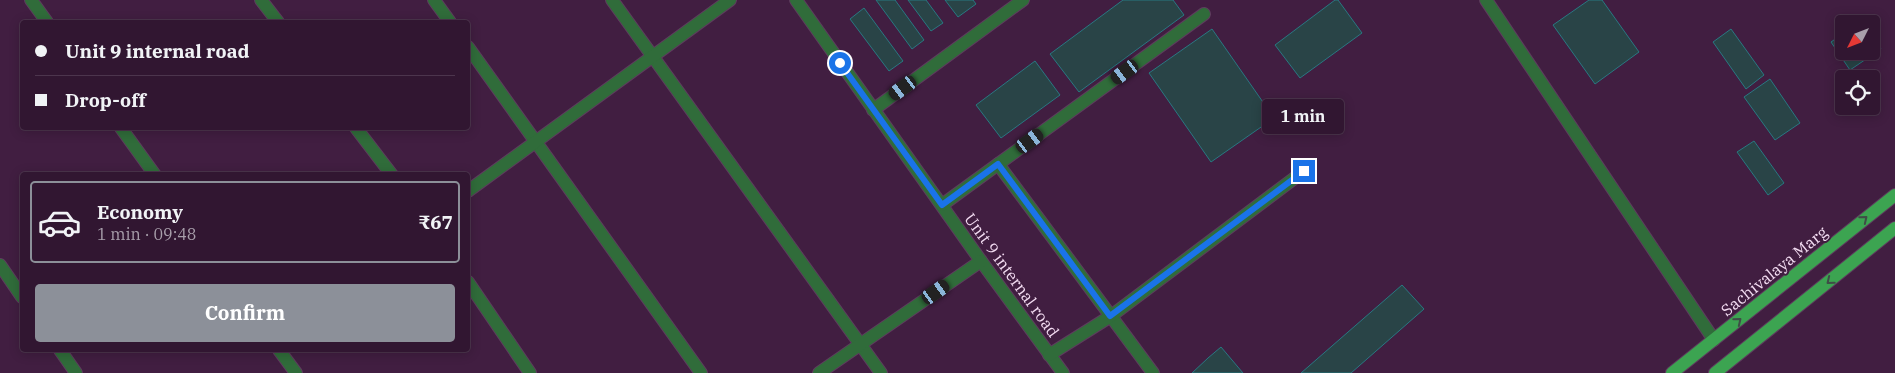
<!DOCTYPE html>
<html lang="en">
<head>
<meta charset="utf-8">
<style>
  :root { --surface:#311631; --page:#391f39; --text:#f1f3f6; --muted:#a89fab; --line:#4c354d; --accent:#8c9099 }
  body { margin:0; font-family:"IBM Plex Serif",serif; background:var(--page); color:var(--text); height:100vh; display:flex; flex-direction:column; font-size:19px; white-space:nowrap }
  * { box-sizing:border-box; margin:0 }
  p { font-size:16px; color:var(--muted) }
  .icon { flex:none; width:28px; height:28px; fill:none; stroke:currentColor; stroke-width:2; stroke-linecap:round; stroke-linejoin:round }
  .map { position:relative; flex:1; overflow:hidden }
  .sheet { position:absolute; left:20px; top:172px; width:450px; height:180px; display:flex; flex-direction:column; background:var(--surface); border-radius:5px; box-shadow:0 2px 12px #0003,0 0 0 1px var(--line) }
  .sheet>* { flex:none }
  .banner { position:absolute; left:20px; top:20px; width:450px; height:110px; border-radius:5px; box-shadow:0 2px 12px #0003,0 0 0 1px var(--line); display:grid; align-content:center; height:110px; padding:0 15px; background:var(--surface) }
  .needle { width:32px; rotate:228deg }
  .controls { position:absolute; left:1835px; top:15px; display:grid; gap:10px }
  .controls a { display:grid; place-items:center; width:45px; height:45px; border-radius:5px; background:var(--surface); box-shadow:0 2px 12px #0003,0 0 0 1px var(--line); font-size:25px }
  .end { position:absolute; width:22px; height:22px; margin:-11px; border:6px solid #1a73e8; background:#fff; box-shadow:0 0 0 2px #fff }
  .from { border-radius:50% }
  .bubble { position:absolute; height:35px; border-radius:5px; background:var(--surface); box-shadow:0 2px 12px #0003,0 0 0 1px var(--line); font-size:16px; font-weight:700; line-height:35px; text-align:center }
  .car { position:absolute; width:15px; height:30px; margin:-15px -8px; border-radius:6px; box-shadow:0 0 4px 1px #0007; background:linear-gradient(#222 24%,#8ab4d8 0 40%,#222 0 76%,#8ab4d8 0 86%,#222 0) }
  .banner b { display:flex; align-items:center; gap:18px; height:48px; font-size:19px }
  .banner b+b { border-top:1px solid var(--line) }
  .banner i { width:12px; height:12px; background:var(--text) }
  ul { padding:9px 0 0; list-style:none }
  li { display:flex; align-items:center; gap:15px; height:82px; margin:0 10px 8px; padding:0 5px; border:2px solid var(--line); border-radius:5px }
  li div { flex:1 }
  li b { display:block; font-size:19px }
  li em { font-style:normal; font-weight:700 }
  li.active { border-color:var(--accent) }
  li>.icon { width:45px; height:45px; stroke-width:1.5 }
  .action { display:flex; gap:10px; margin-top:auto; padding:10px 15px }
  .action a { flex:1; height:58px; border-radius:5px; background:var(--accent); color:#fff; font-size:20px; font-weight:700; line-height:58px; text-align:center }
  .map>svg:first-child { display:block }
  .building { fill:#294447; stroke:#297882 }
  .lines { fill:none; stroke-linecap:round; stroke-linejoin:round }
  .minor-casing { stroke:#5d3c5d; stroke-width:14 }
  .major-casing { stroke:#5d3c5d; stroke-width:14 }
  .minor { stroke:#306c3a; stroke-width:12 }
  .major { stroke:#3ca451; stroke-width:12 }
  .oneway { stroke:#3f4d47 }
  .route { stroke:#1a73e8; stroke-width:6 }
  .labels { text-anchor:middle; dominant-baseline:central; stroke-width:4; stroke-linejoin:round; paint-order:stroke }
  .street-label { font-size:16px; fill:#f3dcf2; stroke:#411e41 }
</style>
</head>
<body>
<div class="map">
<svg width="1895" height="373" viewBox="0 0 1895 373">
  <rect width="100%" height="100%" fill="#411e41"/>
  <g class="building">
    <path d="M 876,0 L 895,0 L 924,40 L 912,49 Z"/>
    <path d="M 908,0 L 926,0 L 943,23 L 931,31 Z"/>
    <path d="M 945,0 L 973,0 L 976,4 L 958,17 Z"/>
    <path d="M 1123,0 L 1173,0 L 1184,15 L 1079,92 L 1050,54 Z"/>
    <path d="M 1335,0 L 1338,0 L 1362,33 L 1300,78 L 1275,45 Z"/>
    <path d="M 1589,0 L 1602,0 L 1639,52 L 1595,84 L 1553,25 Z"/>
    <path d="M 864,8 L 903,61 L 889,71 L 850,19 Z"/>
    <path d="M 1212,29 L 1274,118 L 1211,162 L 1149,73 Z"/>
    <path d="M 1731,29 L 1764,75 L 1746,89 L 1713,42 Z"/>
    <path d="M 1844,33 L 1844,51 L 1871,51 L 1871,35 L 1881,49 L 1850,70 L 1831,42 Z"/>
    <path d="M 1035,61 L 1060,95 L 1001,138 L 976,105 Z"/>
    <path d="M 1770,79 L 1800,123 L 1775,140 L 1744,97 Z"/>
    <path d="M 1754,141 L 1784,183 L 1768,195 L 1737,152 Z"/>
    <path d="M 1402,285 L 1424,309 L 1351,373 L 1301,373 Z"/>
    <path d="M 1221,347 L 1243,373 L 1192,373 L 1208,358 Z"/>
  </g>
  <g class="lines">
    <defs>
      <g id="minor">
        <path d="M 31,0 L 47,22"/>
        <path d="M 261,0 L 278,22"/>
        <path d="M 434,0 L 450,22"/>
        <path d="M 612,0 L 881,373"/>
        <path d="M 796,0 L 981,261 L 1063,373"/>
        <path d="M 1486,0 L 1714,340"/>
        <path d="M 468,47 L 701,373"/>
        <path d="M 873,110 L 1023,0"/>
        <path d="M 121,128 L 155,175"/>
        <path d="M 356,128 L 392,175"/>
        <path d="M 998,164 L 1153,373"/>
        <path d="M 468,191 L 730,0"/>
        <path d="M 942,205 L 1204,14"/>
        <path d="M 0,265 L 22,297"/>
        <path d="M 468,282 L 530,373"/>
        <path d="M 60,350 L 76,373"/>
        <path d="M 279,350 L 296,373"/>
        <path d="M 1049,355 L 1111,316 L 1304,171"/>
        <path d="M 819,373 L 981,261"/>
      </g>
      <g id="major">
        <path d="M 1672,373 L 1895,195"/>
        <path d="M 1715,373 L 1895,228"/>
      </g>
    </defs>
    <use href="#minor" class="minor-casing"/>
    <use href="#major" class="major-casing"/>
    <use href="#minor" class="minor"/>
    <use href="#major" class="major"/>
  </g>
  <defs><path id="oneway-chevron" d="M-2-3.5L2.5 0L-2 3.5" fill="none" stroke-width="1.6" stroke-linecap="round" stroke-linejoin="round" transform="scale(1.25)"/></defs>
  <g class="oneway">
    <use href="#oneway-chevron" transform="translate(1864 219) rotate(-39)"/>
    <use href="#oneway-chevron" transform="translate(1830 281) rotate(141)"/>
    <use href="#oneway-chevron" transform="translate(1738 321) rotate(-39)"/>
  </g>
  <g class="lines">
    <path class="route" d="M 840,63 L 942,205 L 998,164 L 1110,316 L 1304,171"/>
  </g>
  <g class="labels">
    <g class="street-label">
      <text transform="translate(1774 271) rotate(-39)">Sachivalaya Marg</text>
      <text transform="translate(1012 275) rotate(54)">Unit 9 internal road</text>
    </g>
  </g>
</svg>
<div class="controls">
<a><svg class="needle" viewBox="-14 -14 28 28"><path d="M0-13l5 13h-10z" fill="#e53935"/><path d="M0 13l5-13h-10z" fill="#a89fab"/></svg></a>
<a><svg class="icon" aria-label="locate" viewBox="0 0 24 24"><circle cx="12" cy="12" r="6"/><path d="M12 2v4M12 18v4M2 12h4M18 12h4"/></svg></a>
</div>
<i class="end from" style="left:840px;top:63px"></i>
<i class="end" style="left:1304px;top:171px"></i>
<div class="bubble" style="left:1262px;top:99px;width:82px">1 min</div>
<i class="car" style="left:1125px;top:72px;rotate:234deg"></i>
<i class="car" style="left:903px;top:88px;rotate:234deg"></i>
<i class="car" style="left:1030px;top:141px;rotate:54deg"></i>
<i class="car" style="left:936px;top:292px;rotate:55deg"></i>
<div class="banner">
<b><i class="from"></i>Unit 9 internal road</b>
<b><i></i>Drop-off</b>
</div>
<section class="sheet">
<ul>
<li class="active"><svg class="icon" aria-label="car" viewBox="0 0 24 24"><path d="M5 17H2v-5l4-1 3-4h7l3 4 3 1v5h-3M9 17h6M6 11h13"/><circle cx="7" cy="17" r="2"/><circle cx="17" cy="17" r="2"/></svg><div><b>Economy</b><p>1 min · 09:48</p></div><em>₹67</em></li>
</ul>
<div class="action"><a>Confirm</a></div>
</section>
</div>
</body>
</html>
